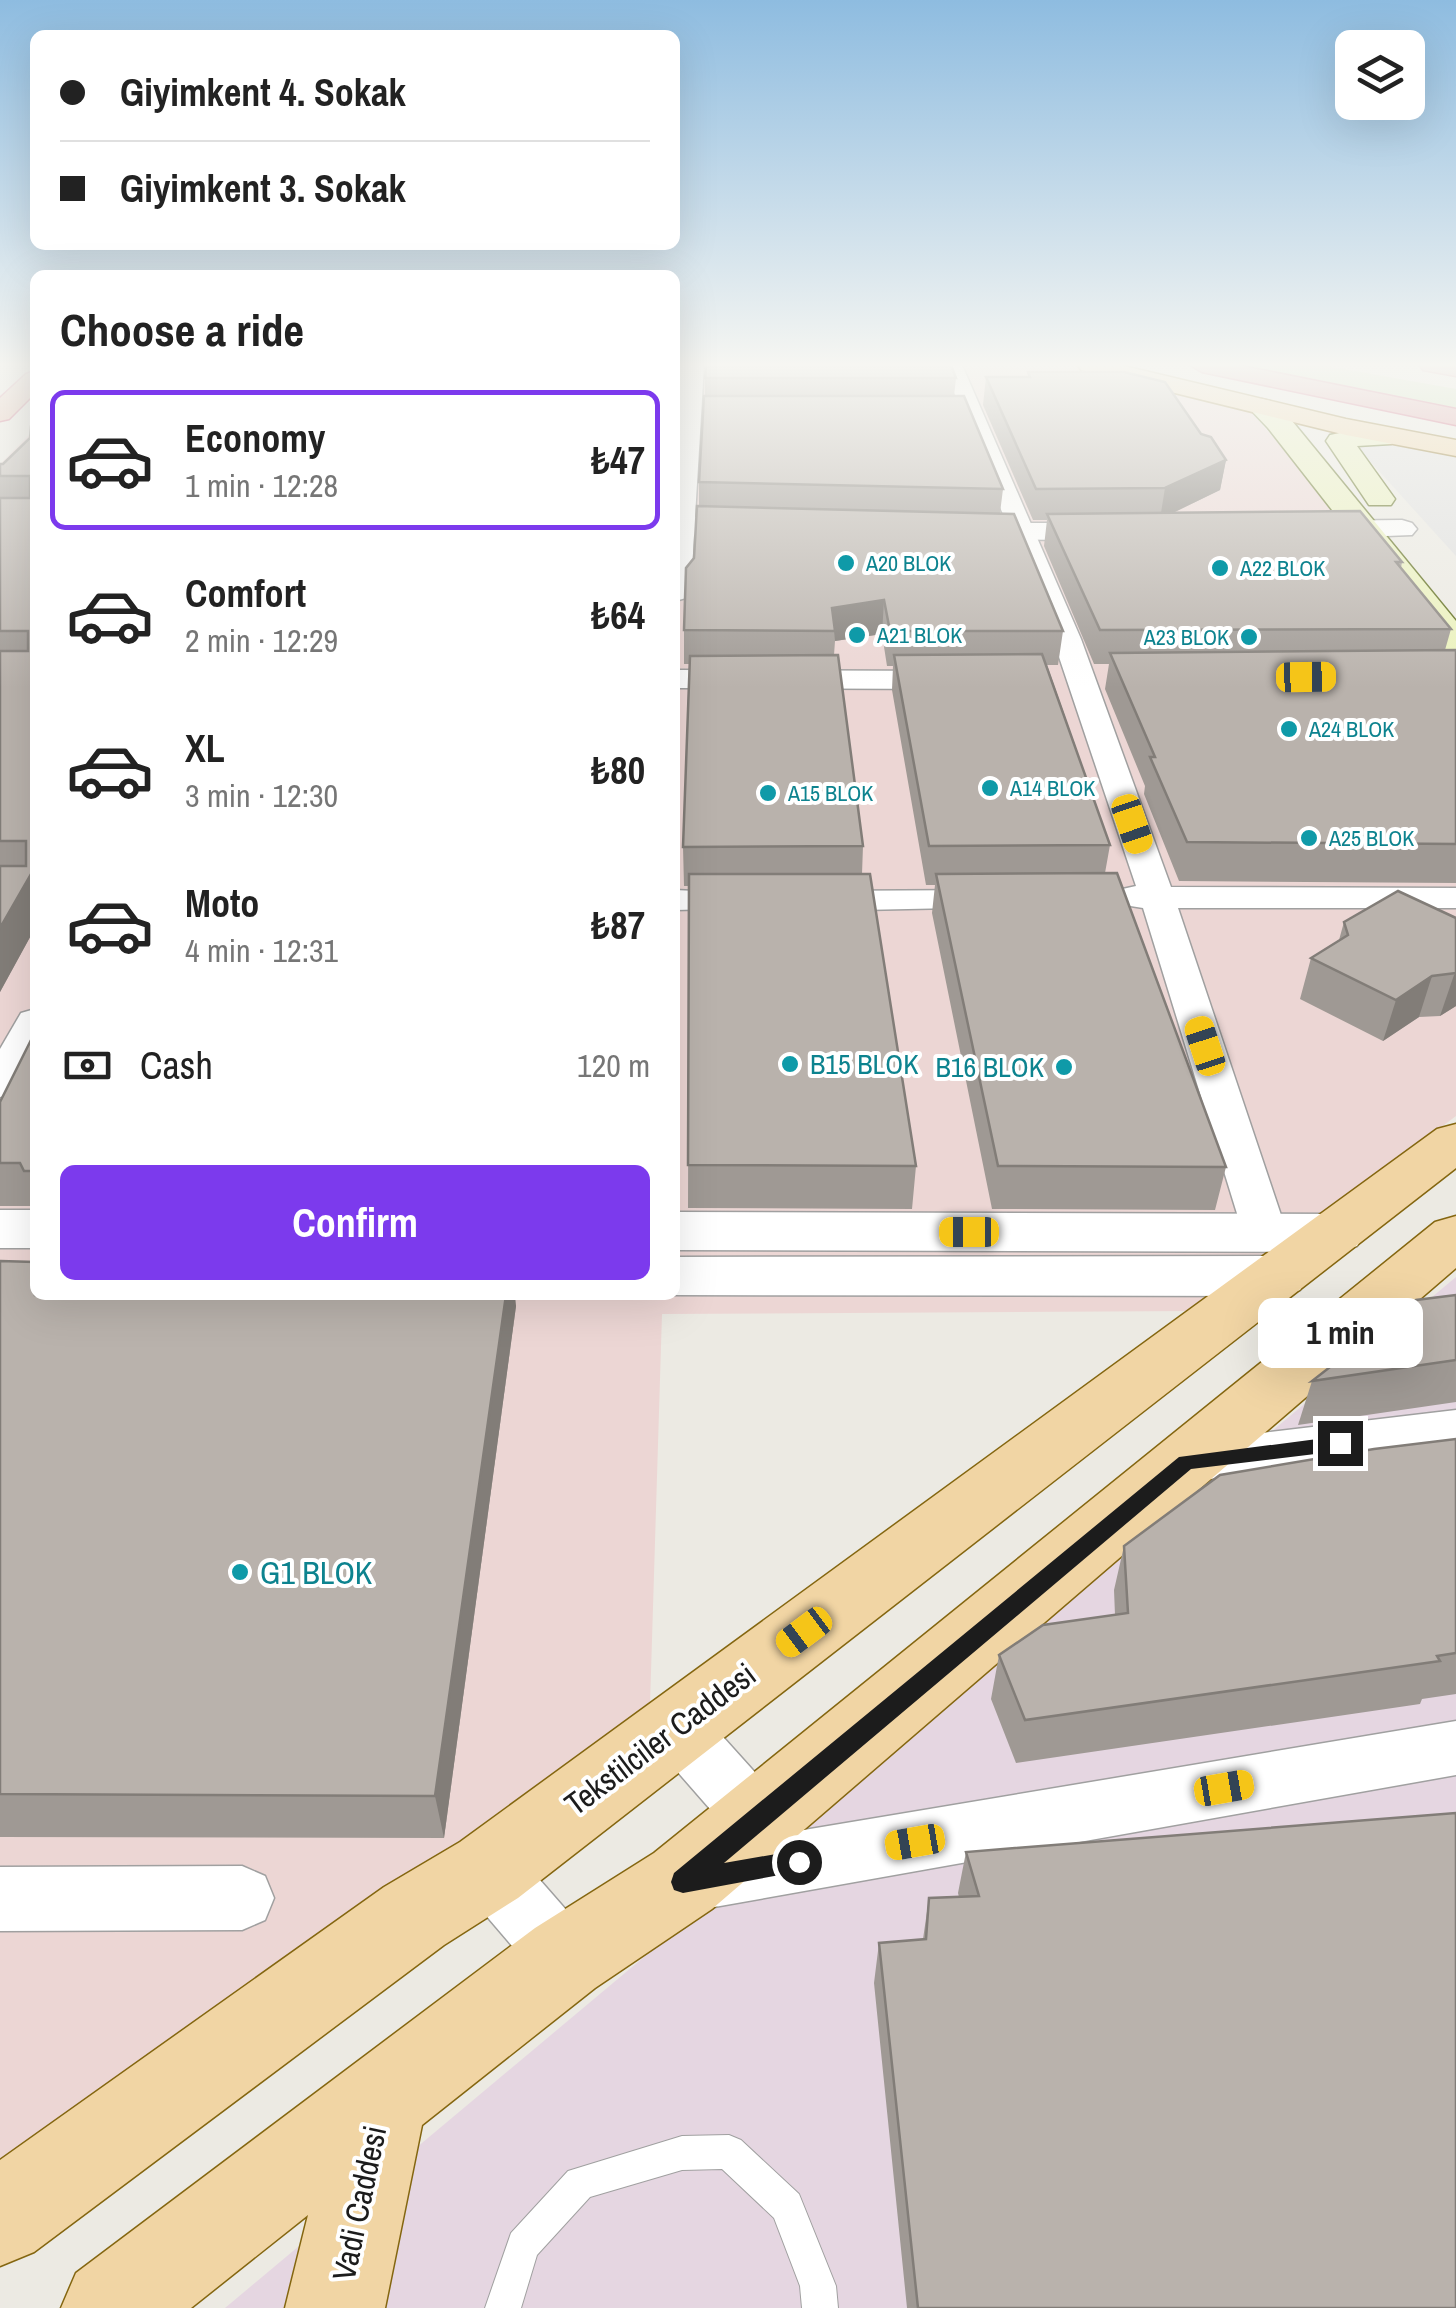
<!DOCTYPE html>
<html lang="en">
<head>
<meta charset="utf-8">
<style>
  :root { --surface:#fff; --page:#f6f6f6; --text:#222; --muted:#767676; --line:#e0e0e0; --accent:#7c3aed }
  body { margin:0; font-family:"Archivo Narrow",sans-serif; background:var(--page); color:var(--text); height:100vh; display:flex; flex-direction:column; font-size:38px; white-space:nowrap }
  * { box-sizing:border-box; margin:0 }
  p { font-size:32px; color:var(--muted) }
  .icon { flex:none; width:55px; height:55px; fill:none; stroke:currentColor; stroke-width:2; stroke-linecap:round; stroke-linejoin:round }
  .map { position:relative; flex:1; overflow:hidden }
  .side { position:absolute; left:30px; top:270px; width:650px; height:1030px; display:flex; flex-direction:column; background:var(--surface); border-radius:15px; box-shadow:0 10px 40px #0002 }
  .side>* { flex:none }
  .guide { position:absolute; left:30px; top:30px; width:650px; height:220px; border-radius:15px; box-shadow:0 10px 40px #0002; display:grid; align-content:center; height:220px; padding:0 30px; background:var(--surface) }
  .controls { position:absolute; left:1335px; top:30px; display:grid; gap:20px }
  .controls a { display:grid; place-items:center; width:90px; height:90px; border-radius:15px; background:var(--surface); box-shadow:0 10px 40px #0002; font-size:50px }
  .end { position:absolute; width:45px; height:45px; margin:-22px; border:12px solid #1c1c1c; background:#fff; box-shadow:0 0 0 5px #fff }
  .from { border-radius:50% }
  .bubble { position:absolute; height:70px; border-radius:15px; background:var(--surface); box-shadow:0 10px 40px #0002; font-size:32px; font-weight:700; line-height:70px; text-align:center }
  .car { position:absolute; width:30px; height:60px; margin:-30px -15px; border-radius:12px; box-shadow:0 0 8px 2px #0007; background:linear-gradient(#f5c518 24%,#345 0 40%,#f5c518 0 76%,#345 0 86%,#f5c518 0) }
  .guide b { display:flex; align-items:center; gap:35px; height:95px; font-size:38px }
  .guide b+b { border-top:2px solid var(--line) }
  .guide i { width:25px; height:25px; background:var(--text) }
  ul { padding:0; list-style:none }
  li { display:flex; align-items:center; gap:30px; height:140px; margin:0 20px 15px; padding:0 10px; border:5px solid transparent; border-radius:15px }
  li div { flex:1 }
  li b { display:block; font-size:38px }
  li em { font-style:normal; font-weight:700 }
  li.active { border-color:var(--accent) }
  li>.icon { width:90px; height:90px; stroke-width:1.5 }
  h2 { padding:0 30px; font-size:45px; line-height:120px }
  .pay { display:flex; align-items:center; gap:25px; height:110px; padding:0 30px; font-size:38px }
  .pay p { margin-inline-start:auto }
  .cta { display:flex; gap:20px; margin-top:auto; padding:20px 30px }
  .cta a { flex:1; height:115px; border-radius:15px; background:var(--accent); color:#fff; font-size:40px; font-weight:700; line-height:115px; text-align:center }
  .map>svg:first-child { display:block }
  .commercial { fill:#ecd6d4 }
  .industrial { fill:#e5d6e1 }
  .grass { fill:#c4e1ae }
  .parking { fill:#e0e0e0 }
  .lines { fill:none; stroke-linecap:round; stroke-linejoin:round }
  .service-casing { stroke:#a0a0a0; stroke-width:2 }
  .minor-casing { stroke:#a0a0a0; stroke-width:3 }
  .tertiary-casing { stroke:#a0a0a0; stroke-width:3 }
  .secondary-casing { stroke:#576611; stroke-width:3 }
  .primary-casing { stroke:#846610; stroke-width:3 }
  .trunk-casing { stroke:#c3375e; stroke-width:3 }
  .motorway-casing { stroke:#c3375e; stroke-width:3 }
  .service { fill:#fff; fill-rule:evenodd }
  .minor { fill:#fff; fill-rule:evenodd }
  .tertiary { fill:#fff; fill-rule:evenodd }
  .secondary { fill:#ebf2bc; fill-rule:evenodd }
  .primary { fill:#f1d5a4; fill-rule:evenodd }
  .trunk { fill:#e6b4a0; fill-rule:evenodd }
  .motorway { fill:#dc939b; fill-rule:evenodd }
  .wall { fill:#9f9994 }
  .shaded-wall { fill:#827d78 }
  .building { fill:#b9b2ac; stroke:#827d78; stroke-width:2.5 }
  .route { fill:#1c1c1c }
  .culture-dot { fill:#0f9aa8; stroke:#fff; stroke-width:4 }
  .labels { text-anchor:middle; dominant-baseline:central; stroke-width:8; stroke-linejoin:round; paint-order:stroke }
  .far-culture-label { font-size:22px; fill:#0d838f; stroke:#fff; text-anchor:start }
  .culture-label { font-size:28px; fill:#0d838f; stroke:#fff; text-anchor:start }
  .near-culture-label { font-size:32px; fill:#0d838f; stroke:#fff; text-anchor:start }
  .near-street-label { font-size:32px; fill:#1c1c1c; stroke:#fff }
</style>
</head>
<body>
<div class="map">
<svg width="1456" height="2308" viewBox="0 0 1456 2308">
  <rect width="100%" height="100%" fill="#eceae3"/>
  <path class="commercial" d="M 675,365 L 1066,365 L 1250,411 L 1358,534 L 1456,659 L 1456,1116 L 1196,1311 L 662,1314 L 650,1705 L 0,2167 L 0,464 L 35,429 L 35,1295 L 675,1295 Z"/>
  <path class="industrial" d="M 1456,1277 L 1456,2308 L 225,2308 Z"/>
  <path class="grass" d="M 1221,365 L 1321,365 L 1456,389 L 1456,412 L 1348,394 Z"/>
  <path class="parking" d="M 1374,439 L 1456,453 L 1456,556 L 1359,449 L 1363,441 Z"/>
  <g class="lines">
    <defs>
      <path id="service" d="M 729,2135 L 741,2140 L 799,2194 L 836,2286 L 838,2308 L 802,2308 L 800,2286 L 774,2218 L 722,2169 L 682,2170 L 590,2197 L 537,2255 L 521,2308 L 485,2308 L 511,2233 L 568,2171 L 682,2136 Z"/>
      <g id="minor">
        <path d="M 943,365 L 962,365 L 1081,639 L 1171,887 L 1456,888 L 1456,908 L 1178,908 L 1287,1233 L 1281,1244 L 1265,1248 L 1249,1244 L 1243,1233 L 1143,908 L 1118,904 L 1113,897 L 1118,890 L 1136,886 L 1053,639 Z"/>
        <path d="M 675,670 L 951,671 L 961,674 L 965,680 L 961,686 L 951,689 L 675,688 Z"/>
        <path d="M 675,890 L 756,894 L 761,901 L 756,908 L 675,910 Z"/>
        <path d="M 989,890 L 1001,893 L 1006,900 L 1001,907 L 815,911 L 803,908 L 798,901 L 803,894 L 815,891 Z"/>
        <path d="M 35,1009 L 35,1057 L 14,1094 L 0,1097 L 0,1049 L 21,1013 Z"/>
        <path d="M 1456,1410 L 1456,1448 L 1186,1482 L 1168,1476 L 1160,1462 L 1168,1448 L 1186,1442 Z"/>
        <path d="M 676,1700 L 697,1708 L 778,1798 L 787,1819 L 780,1834 L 1456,1721 L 1456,1775 L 703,1909 L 680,1900 L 671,1878 L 680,1856 L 703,1847 L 738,1841 L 655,1746 L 646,1727 L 655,1708 Z"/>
        <path d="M 489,1839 L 512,1848 L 588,1935 L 598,1958 L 588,1981 L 565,1991 L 542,1981 L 466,1892 L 457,1870 L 466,1848 Z"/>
        <path d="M 242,1866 L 265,1876 L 274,1898 L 265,1920 L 242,1930 L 0,1931 L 0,1867 Z"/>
      </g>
      <g id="tertiary">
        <path d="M 680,365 L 704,365 L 695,517 L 765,520 L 775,523 L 780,529 L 775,535 L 765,538 L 694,535 L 691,591 L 686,598 L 675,601 L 675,421 Z"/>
        <path d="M 1402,520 L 1412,523 L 1417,529 L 1412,535 L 1308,539 L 1298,536 L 1293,530 L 1298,524 L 1308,521 Z"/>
        <path d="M 948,523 L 1115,523 L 1126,526 L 1130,532 L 1126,538 L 1115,541 L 937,538 L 933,532 L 937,526 Z"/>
        <rect x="0" y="1210" width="35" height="38"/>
        <path d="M 675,1212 L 1337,1214 L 1357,1220 L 1365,1233 L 1357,1246 L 1337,1252 L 675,1250 Z"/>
        <path d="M 1280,1256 L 1300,1262 L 1308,1276 L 1300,1290 L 1280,1296 L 668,1295 L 675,1295 L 675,1257 Z"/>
      </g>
      <g id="secondary">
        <path d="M 1261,399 L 1270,401 L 1288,416 L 1456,621 L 1456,655 L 1443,652 L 1268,428 L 1248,407 Z"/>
        <path d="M 1364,428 L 1391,428 L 1405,436 L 1391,444 L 1357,446 L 1395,499 L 1391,505 L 1369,505 L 1326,441 L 1330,435 Z"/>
      </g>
      <g id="primary">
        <path d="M 1078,365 L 1120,365 L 1346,419 L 1456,440 L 1456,456 L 1346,435 L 1081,370 Z"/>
        <path d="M 1456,1124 L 1456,1168 L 518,1898 L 444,1945 L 34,2252 L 0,2266 L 0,2160 L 384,1887 L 460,1842 L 1437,1129 Z"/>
        <path d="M 1456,1216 L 1456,1268 L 712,1909 L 595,1988 L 422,2125 L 385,2308 L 285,2308 L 308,2215 L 191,2308 L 61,2308 L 76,2273 L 535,1928 L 654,1853 L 1435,1222 Z"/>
      </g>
      <path id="trunk" d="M 35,371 L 35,393 L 9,419 L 0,421 L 0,398 L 26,374 Z"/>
      <g id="motorway">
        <path d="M 1190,365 L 1237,365 L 1456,409 L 1456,425 L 1202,372 Z"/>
        <path d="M 1420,365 L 1456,365 L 1456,376 L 1423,370 Z"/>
      </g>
    </defs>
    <use href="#service" class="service-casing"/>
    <use href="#minor" class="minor-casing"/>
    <use href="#tertiary" class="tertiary-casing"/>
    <use href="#secondary" class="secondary-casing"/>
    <use href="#primary" class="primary-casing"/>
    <use href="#trunk" class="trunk-casing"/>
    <use href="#motorway" class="motorway-casing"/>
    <use href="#service" class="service"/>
    <use href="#minor" class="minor"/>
    <use href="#tertiary" class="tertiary"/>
    <use href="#secondary" class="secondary"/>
    <use href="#primary" class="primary"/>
    <use href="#trunk" class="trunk"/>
    <use href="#motorway" class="motorway"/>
  </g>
  <g class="wall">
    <path d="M 1028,372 L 1201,434 L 1226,460 L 1220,490 L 1173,513 L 1402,562 L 1401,568 L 1451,629 L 1445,650 L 1456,650 L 1456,883 L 1179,881 L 1144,794 L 1145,786 L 1105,689 L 1109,664 L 1094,664 L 1044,546 L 1047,520 L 1033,520 L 983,405 L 986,377 L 1028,377 Z"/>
    <path d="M 705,378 L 956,378 L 954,396 L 1003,489 L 1000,513 L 1063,631 L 1058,665 L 1047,665 L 1110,845 L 1105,873 L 1226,1167 L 1215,1210 L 992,1209 L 932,913 L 935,885 L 926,885 L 892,690 L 893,666 L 887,666 L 882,634 L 835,641 L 834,655 L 863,846 L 862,874 L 916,1166 L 912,1209 L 688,1208 L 689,886 L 684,886 L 683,847 L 689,664 L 684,664 L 684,630 L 694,558 L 699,506 L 699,482 L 705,396 Z"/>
    <path d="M 35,423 L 35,928 L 0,992 L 0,464 L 3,464 L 30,438 Z"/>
    <path d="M 1456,918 L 1456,1006 L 1440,1016 L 1419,1017 L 1383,1041 L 1300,999 L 1311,958 L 1339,940 L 1344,922 Z"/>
    <path d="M 35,1032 L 35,1206 L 0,1206 L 0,1102 Z"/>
    <path d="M 0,1261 L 516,1306 L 444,1838 L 0,1837 Z"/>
    <path d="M 1456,1295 L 1456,1402 L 1298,1425 L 1312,1381 Z"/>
    <path d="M 1456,1439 L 1456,1694 L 1422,1699 L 1420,1704 L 1016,1763 L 991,1699 L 999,1655 L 1115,1615 L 1114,1590 L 1124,1546 Z"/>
    <path d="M 966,1852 L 1456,2308 L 907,2308 L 874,1983 L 879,1943 L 923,1939 L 929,1898 L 959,1897 L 958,1893 Z"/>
  </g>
  <g class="shaded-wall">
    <path d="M 1226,460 L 1220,490 L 1160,519 L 1165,488 Z"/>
    <path d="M 884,600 L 882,634 L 835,641 L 832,608 Z"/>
    <path d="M 35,867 L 35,928 L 0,992 L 0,928 Z"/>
    <path d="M 1456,973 L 1456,1006 L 1440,1016 L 1454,975 Z"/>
    <path d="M 1432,976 L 1419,1017 L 1383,1041 L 1396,1000 Z"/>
    <path d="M 506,1295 L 515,1295 L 516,1306 L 444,1838 L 435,1796 Z"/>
  </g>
  <g class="building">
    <path d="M 706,365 L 951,365 L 956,378 L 705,378 Z"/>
    <path d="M 1028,372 L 1124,372 L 1165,382 L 1201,434 L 1211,437 L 1226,460 L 1165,488 L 1036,489 L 986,377 L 1030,377 Z"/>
    <path d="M 704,396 L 964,396 L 1003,489 L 699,482 Z"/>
    <path d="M 35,423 L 35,867 L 0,928 L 0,866 L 26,866 L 26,841 L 0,841 L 0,651 L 28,651 L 28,631 L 0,631 L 0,498 L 30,498 L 30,476 L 0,476 L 0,464 L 3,464 L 30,438 L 31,426 Z"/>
    <path d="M 697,506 L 1014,514 L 1063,631 L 890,631 L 884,600 L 832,608 L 835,631 L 684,630 L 686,568 L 694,558 Z"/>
    <path d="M 1360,511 L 1402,562 L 1396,562 L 1451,629 L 1100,630 L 1047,514 Z"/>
    <path d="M 1456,650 L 1456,844 L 1187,842 L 1150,757 L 1155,757 L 1110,653 Z"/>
    <path d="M 1042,654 L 1110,845 L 929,846 L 894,655 Z"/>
    <path d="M 838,655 L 863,846 L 683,847 L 690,656 Z"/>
    <path d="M 1117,873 L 1226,1167 L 998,1166 L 936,874 Z"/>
    <path d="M 689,874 L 870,874 L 916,1166 L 688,1165 Z"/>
    <path d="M 1398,891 L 1456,918 L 1456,973 L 1432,976 L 1396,1000 L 1311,958 L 1348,935 L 1344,922 Z"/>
    <path d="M 35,1032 L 35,1171 L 24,1171 L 20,1163 L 0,1163 L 0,1102 Z"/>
    <path d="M 0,1261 L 35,1262 L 35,1295 L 506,1295 L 435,1796 L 0,1794 Z"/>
    <path d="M 1456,1295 L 1456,1360 L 1312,1381 L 1416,1300 Z"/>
    <path d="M 1456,1439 L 1456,1653 L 1437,1656 L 1440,1661 L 1025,1720 L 999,1655 L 1043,1625 L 1128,1613 L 1124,1546 L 1220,1475 L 1374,1449 Z"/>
    <path d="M 1456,1813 L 1456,2308 L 918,2308 L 879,1943 L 926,1939 L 929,1898 L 979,1896 L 966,1852 Z"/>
  </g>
  <linearGradient id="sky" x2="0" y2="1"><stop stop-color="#8ebce0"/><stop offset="0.53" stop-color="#f6f6f2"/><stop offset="1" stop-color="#f6f6f2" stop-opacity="0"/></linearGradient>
  <rect width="1456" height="688" fill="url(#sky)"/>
  <path class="route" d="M 1340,1436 L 1350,1443 L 1340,1451 L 1191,1469 L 724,1863 L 799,1850 L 807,1853 L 811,1862 L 807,1870 L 683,1893 L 674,1890 L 671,1882 L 674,1873 L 1179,1457 Z"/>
  <g class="culture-dot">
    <circle cx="846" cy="563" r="10"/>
    <circle cx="1220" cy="568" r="10"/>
    <circle cx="857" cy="635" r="10"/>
    <circle cx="1249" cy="637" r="10"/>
    <circle cx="1289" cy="729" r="10"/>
    <circle cx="990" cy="788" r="10"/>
    <circle cx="768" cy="793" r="10"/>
    <circle cx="1309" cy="838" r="10"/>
    <circle cx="790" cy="1064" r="10"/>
    <circle cx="1064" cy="1067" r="10"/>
    <circle cx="240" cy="1572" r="10"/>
  </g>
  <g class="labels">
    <g class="far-culture-label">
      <text x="866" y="563">A20 BLOK</text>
      <text x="1240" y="568">A22 BLOK</text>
      <text x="877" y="635">A21 BLOK</text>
      <text x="1229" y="637" text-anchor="end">A23 BLOK</text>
      <text x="1309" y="729">A24 BLOK</text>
      <text x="1010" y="788">A14 BLOK</text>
      <text x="788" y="793">A15 BLOK</text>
      <text x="1329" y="838">A25 BLOK</text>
    </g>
    <g class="culture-label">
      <text x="810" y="1064">B15 BLOK</text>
      <text x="1044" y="1067" text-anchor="end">B16 BLOK</text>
    </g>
    <g class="near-culture-label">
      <text x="260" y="1572">G1 BLOK</text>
    </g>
    <g class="near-street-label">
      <text transform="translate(660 1739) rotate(-37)">Tekstilciler Caddesi</text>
      <text transform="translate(359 2203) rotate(-78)">Vadi Caddesi</text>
    </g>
  </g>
</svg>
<div class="controls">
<a><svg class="icon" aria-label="layers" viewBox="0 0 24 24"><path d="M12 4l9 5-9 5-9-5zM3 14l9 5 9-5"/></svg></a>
</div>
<i class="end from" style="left:799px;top:1862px"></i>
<i class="end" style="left:1340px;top:1443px"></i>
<div class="bubble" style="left:1258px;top:1298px;width:165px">1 min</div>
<i class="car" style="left:1306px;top:677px;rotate:89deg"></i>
<i class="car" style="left:1132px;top:824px;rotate:161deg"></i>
<i class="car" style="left:1205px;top:1046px;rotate:342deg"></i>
<i class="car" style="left:969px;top:1232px;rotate:270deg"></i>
<i class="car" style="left:804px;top:1632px;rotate:233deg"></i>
<i class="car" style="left:1224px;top:1788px;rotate:80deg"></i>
<i class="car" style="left:915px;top:1842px;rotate:260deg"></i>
<div class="guide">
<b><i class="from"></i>Giyimkent 4. Sokak</b>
<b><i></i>Giyimkent 3. Sokak</b>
</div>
<section class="side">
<h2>Choose a ride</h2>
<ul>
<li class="active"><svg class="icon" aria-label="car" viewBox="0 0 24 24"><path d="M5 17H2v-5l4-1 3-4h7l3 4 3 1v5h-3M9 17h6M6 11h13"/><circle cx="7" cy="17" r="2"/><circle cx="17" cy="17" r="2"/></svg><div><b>Economy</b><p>1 min · 12:28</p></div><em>₺47</em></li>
<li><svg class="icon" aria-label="car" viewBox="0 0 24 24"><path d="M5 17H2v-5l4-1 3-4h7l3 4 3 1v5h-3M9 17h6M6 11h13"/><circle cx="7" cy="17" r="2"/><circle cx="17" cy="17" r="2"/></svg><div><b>Comfort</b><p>2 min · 12:29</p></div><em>₺64</em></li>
<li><svg class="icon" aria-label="car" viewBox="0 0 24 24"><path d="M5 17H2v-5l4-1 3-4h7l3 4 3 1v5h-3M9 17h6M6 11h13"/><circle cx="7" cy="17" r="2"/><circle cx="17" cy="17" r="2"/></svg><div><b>XL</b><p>3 min · 12:30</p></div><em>₺80</em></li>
<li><svg class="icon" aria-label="car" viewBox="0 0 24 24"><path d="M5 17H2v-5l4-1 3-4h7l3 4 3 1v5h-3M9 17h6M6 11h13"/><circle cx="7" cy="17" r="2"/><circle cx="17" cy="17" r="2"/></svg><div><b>Moto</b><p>4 min · 12:31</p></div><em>₺87</em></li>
</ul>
<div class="pay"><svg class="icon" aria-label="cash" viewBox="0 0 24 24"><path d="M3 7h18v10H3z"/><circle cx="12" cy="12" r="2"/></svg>Cash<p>120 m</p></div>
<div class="cta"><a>Confirm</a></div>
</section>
</div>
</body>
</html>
